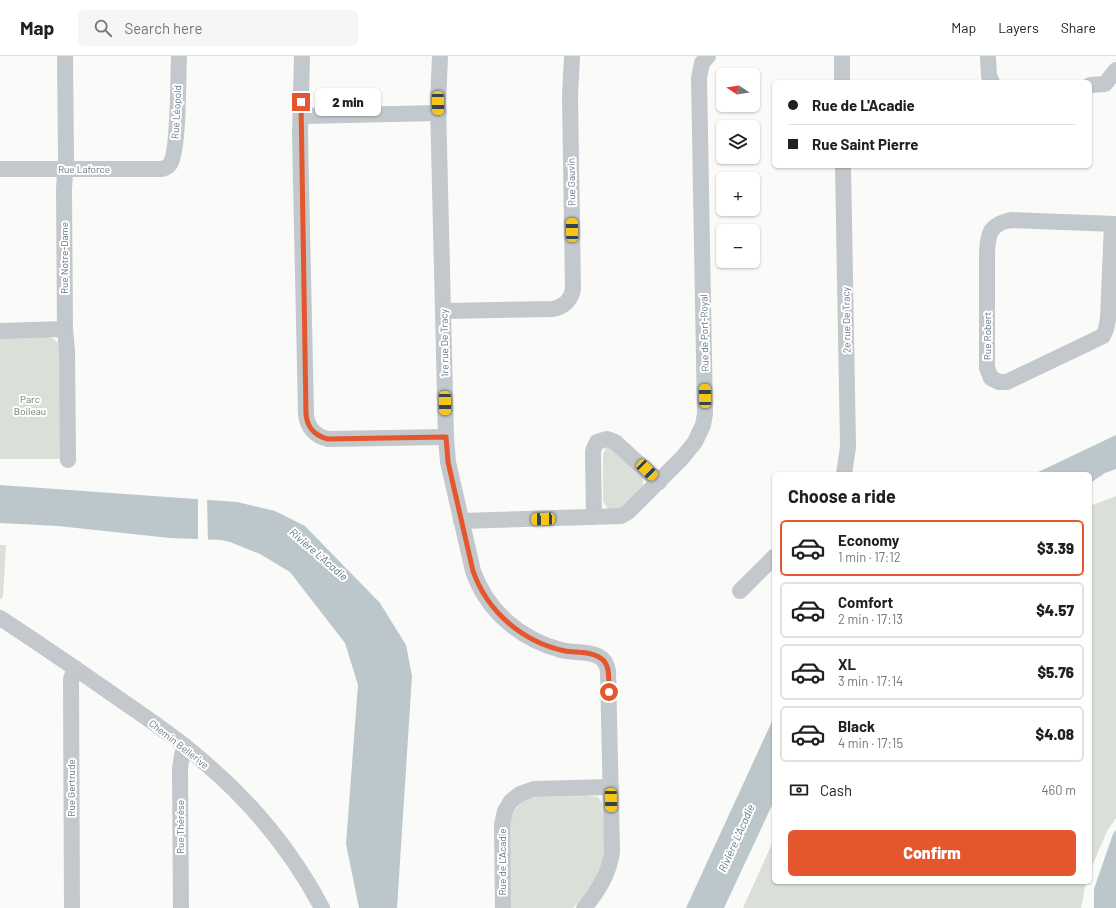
<!DOCTYPE html>
<html lang="en">
<head>
<meta charset="utf-8">
<style>
  :root { --surface:#fff; --page:#f6f6f6; --text:#202124; --muted:#757577; --line:#e0e0e0; --accent:#e4572e }
  body { margin:0; font-family:Barlow,sans-serif; background:var(--page); color:var(--text); height:100vh; display:flex; flex-direction:column; font-size:15px; white-space:nowrap }
  * { box-sizing:border-box; margin:0 }
  p { font-size:13px; color:var(--muted) }
  .icon { flex:none; width:22px; height:22px; fill:none; stroke:currentColor; stroke-width:2; stroke-linecap:round; stroke-linejoin:round }
  .map { position:relative; flex:1; overflow:hidden }
  .panel { position:absolute; left:772px; top:416px; width:320px; height:412px; display:flex; flex-direction:column; background:var(--surface); border-radius:6px; box-shadow:0 1px 3px #0004 }
  .panel>* { flex:none }
  .banner { position:absolute; left:772px; top:24px; width:320px; height:88px; border-radius:6px; box-shadow:0 1px 3px #0004; display:grid; align-content:center; height:88px; padding:0 16px; background:var(--surface) }
  .needle { width:26px; rotate:282deg }
  .buttons { position:absolute; left:716px; top:12px; display:grid; gap:8px }
  .buttons a { display:grid; place-items:center; width:44px; height:44px; border-radius:6px; background:var(--surface); box-shadow:0 1px 3px #0004; font-size:20px }
  .end { position:absolute; width:18px; height:18px; margin:-9px; border:5px solid #e4572e; background:#fff; box-shadow:0 0 0 2px #fff }
  .from { border-radius:50% }
  .bubble { position:absolute; height:28px; border-radius:6px; background:var(--surface); box-shadow:0 1px 3px #0004; font-size:13px; font-weight:800; line-height:28px; text-align:center }
  .car { position:absolute; width:12px; height:24px; margin:-12px -6px; border-radius:5px; box-shadow:0 0 3px 1px #0007; background:linear-gradient(#f5c518 24%,#345 0 40%,#f5c518 0 76%,#345 0 86%,#f5c518 0) }
  .banner b { display:flex; align-items:center; gap:14px; height:38px; font-size:15px }
  .banner b+b { border-top:1px solid var(--line) }
  .banner i { width:10px; height:10px; background:var(--text) }
  ul { padding:0; list-style:none }
  li { display:flex; align-items:center; gap:12px; height:56px; margin:0 8px 6px; padding:0 8px; border:2px solid var(--line); border-radius:6px }
  li div { flex:1 }
  li b { display:block; font-size:15px }
  li em { font-style:normal; font-weight:800 }
  li.current { border-color:var(--accent) }
  li>.icon { width:36px; height:36px; stroke-width:1.5 }
  h2 { padding:0 16px; font-size:18px; line-height:48px }
  .pay { display:flex; align-items:center; gap:10px; height:44px; padding:0 16px; font-size:15px }
  .pay p { margin-inline-start:auto }
  .cta { display:flex; gap:8px; margin-top:auto; padding:8px 16px }
  .cta a { flex:1; height:46px; border-radius:6px; background:var(--accent); color:#fff; font-size:16px; font-weight:800; line-height:46px; text-align:center }
  header { display:flex; align-items:center; gap:24px; box-sizing:border-box; height:56px; padding:0 20px; background:var(--surface); border-bottom:1px solid var(--line) }
  header strong { font-size:19px }
  nav { display:flex; gap:22px; margin-inline-start:auto; font-size:14px }
  .search { width:280px; height:36px; background:var(--page); display:flex; align-items:center; gap:10px; box-sizing:border-box; padding:0 14px; border-radius:6px; color:var(--muted); font-size:15px }
  .map>svg:first-child { display:block }
  .green { fill:#dadfd7 }
  .water { fill:#bbc7cb }
  .pier { fill:#fafaf8 }
  .lines { fill:none; stroke-linecap:round; stroke-linejoin:round }
  .minor { stroke:#c3c8cc; stroke-width:16 }
  .route { stroke:#e4572e; stroke-width:5 }
  .labels { text-anchor:middle; dominant-baseline:central; stroke-width:4; stroke-linejoin:round; paint-order:stroke }
  .street-label { font-size:10px; fill:#657683; stroke:#fff }
  .park-label { font-size:10px; fill:#687a64; stroke:#fff }
  .water-label { font-size:11px; font-style:italic; fill:#60757c; stroke:#fff }
</style>
</head>
<body>
<header>
<strong>Map</strong>
<div class="search"><svg class="icon" aria-label="search" viewBox="0 0 24 24"><circle cx="10" cy="10" r="6"/><path d="M15 15l6 6"/></svg>Search here</div>
<nav><a>Map</a><a>Layers</a><a>Share</a></nav>
</header>
<div class="map">
<svg width="1116" height="852" viewBox="0 0 1116 852">
  <rect width="100%" height="100%" fill="#fafaf8"/>
  <g class="green">
    <path d="M 0,280 L 49,281 L 54,283 L 59,288 L 61,403 L 0,403 Z"/>
    <path d="M 610,391 L 641,419 L 643,423 L 643,430 C 636,439 610,469 603,444 L 603,398 L 606,392 Z"/>
    <path d="M 1116,440 L 1116,762 L 1107,775 L 1090,815 L 1090,450 Z"/>
    <path d="M 0,489 L 6,489 L 3,541 L 0,543 Z"/>
    <path d="M 588,740 L 598,741 L 602,747 C 603,764 606,785 603,802 C 599,821 585,838 573,852 L 510,852 L 509,777 L 511,761 L 516,753 L 523,745 L 537,741 Z"/>
    <path d="M 774,783 L 774,826 L 1086,826 L 1081,852 L 743,852 Z"/>
  </g>
  <g class="water">
    <path d="M 1116,379 L 1116,413 L 1105,417 L 1090,427 L 1090,418 L 1034,418 Z"/>
    <path d="M 0,429 L 237,446 L 275,455 L 305,470 L 380,547 L 406,589 L 412,620 L 397,852 L 359,852 L 346,788 L 358,629 L 345,587 L 290,516 L 260,498 L 230,486 L 221,484 L 170,482 L 58,470 L 0,467 Z"/>
    <path d="M 774,661 L 774,745 L 724,852 L 686,852 Z"/>
    <path d="M 1116,774 L 1116,852 L 1094,852 L 1094,833 L 1113,778 Z"/>
  </g>
  <path class="pier" d="M 198,441 L 207,441 L 208,486 L 198,485 Z"/>
  <g class="lines">
    <g class="minor">
      <path d="M 65,0 L 66,101 L 64,133 L 65,273 L 67,295 L 68,404"/>
      <path d="M 302,0 L 300,79 L 306,358 C 307,371 315,380 328,383 L 446,381"/>
      <path d="M 440,0 L 438,47 L 446,381 L 448,406 L 473,515 C 487,555 520,583 561,594 C 573,597 587,595 598,600 C 604,603 607,608 608,615 L 612,796 C 609,818 598,835 584,852"/>
      <path d="M 842,0 L 842,26"/>
      <path d="M 988,0 L 989,20 L 992,26"/>
      <path d="M 1090,29 L 1105,28 L 1116,14"/>
      <path d="M 301,60 L 439,57"/>
      <path d="M 843,110 L 848,391 L 844,418"/>
      <path d="M 0,113 L 156,113 C 161,113 167,113 170,108 C 179,96 178,19 179,0"/>
      <path d="M 1112,168 L 1108,263 L 1106,273 L 1103,280 L 1007,326 L 999,326 L 991,322 L 987,312 L 987,196 C 988,177 990,168 1011,164 L 1116,168"/>
      <path d="M 444,255 L 553,253 C 564,251 571,244 573,233 L 570,40 L 572,0"/>
      <path d="M 0,275 L 65,273"/>
      <path d="M 594,461 L 593,397 L 594,392 L 597,386 L 607,383 L 615,386 L 659,426"/>
      <path d="M 461,465 L 621,460 L 628,456 L 682,402 L 695,386 L 703,369 L 705,358 L 699,22 L 702,7 L 708,0"/>
      <path d="M 740,535 L 774,501"/>
      <path d="M 0,562 C 43,590 85,619 128,649 C 154,667 181,685 205,707 C 252,747 293,797 322,852"/>
      <path d="M 72,852 L 71,623 L 75,612"/>
      <path d="M 181,852 L 180,713 L 182,699 L 185,690"/>
      <path d="M 503,852 L 502,769 L 505,755 L 511,745 L 520,738 L 534,733 L 611,731"/>
    </g>
  </g>
  <g class="lines">
    <path class="route" d="M 301,46 L 306,358 C 307,371 315,380 328,383 L 446,381 L 448,406 L 473,515 C 487,555 522,586 565,595 C 577,597 594,595 603,604 C 611,612 608,626 609,636"/>
  </g>
  <g class="labels">
    <g class="street-label">
      <text transform="translate(176 56) rotate(-87)">Rue Léopold</text>
      <text x="84" y="113">Rue Laforce</text>
      <text transform="translate(571 126) rotate(-91)">Rue Gauvin</text>
      <text transform="translate(64 202) rotate(-90)">Rue Notre-Dame</text>
      <text transform="translate(846 264) rotate(-91)">2e rue De Tracy</text>
      <text transform="translate(704 277) rotate(-91)">Rue de Port-Royal</text>
      <text transform="translate(987 280) rotate(-90)">Rue Robert</text>
      <text transform="translate(444 287) rotate(-91)">1re rue De Tracy</text>
      <text transform="translate(179 688) rotate(38)">Chemin Bellerive</text>
      <text transform="translate(71 732) rotate(-90)">Rue Gertrude</text>
      <text transform="translate(180 771) rotate(-90)">Rue Thérèse</text>
      <text transform="translate(502 806) rotate(-90)">Rue de L'Acadie</text>
    </g>
    <g class="park-label">
      <text x="30" y="343">Parc<tspan x="30" dy="12">Boileau</tspan></text>
    </g>
    <g class="water-label">
      <text transform="translate(319 498) rotate(41)">Rivière L'Acadie</text>
      <text transform="translate(736 782) rotate(-66)">Rivière L'Acadie</text>
    </g>
  </g>
</svg>
<div class="buttons">
<a><svg class="needle" viewBox="-14 -14 28 28"><path d="M0-13l5 13h-10z" fill="#e53935"/><path d="M0 13l5-13h-10z" fill="#757577"/></svg></a>
<a><svg class="icon" aria-label="layers" viewBox="0 0 24 24"><path d="M12 4l9 5-9 5-9-5zM3 14l9 5 9-5"/></svg></a>
<a>+</a>
<a>−</a>
</div>
<i class="end from" style="left:609px;top:636px"></i>
<i class="end" style="left:301px;top:46px"></i>
<div class="bubble" style="left:315px;top:32px;width:66px">2 min</div>
<i class="car" style="left:438px;top:47px;rotate:179deg"></i>
<i class="car" style="left:572px;top:174px;rotate:359deg"></i>
<i class="car" style="left:705px;top:340px;rotate:359deg"></i>
<i class="car" style="left:445px;top:347px;rotate:179deg"></i>
<i class="car" style="left:647px;top:414px;rotate:134deg"></i>
<i class="car" style="left:543px;top:463px;rotate:268deg"></i>
<i class="car" style="left:611px;top:744px;rotate:179deg"></i>
<div class="banner">
<b><i class="from"></i>Rue de L'Acadie</b>
<b><i></i>Rue Saint Pierre</b>
</div>
<section class="panel">
<h2>Choose a ride</h2>
<ul>
<li class="current"><svg class="icon" aria-label="car" viewBox="0 0 24 24"><path d="M5 17H2v-5l4-1 3-4h7l3 4 3 1v5h-3M9 17h6M6 11h13"/><circle cx="7" cy="17" r="2"/><circle cx="17" cy="17" r="2"/></svg><div><b>Economy</b><p>1 min · 17:12</p></div><em>$3.39</em></li>
<li><svg class="icon" aria-label="car" viewBox="0 0 24 24"><path d="M5 17H2v-5l4-1 3-4h7l3 4 3 1v5h-3M9 17h6M6 11h13"/><circle cx="7" cy="17" r="2"/><circle cx="17" cy="17" r="2"/></svg><div><b>Comfort</b><p>2 min · 17:13</p></div><em>$4.57</em></li>
<li><svg class="icon" aria-label="car" viewBox="0 0 24 24"><path d="M5 17H2v-5l4-1 3-4h7l3 4 3 1v5h-3M9 17h6M6 11h13"/><circle cx="7" cy="17" r="2"/><circle cx="17" cy="17" r="2"/></svg><div><b>XL</b><p>3 min · 17:14</p></div><em>$5.76</em></li>
<li><svg class="icon" aria-label="car" viewBox="0 0 24 24"><path d="M5 17H2v-5l4-1 3-4h7l3 4 3 1v5h-3M9 17h6M6 11h13"/><circle cx="7" cy="17" r="2"/><circle cx="17" cy="17" r="2"/></svg><div><b>Black</b><p>4 min · 17:15</p></div><em>$4.08</em></li>
</ul>
<div class="pay"><svg class="icon" aria-label="cash" viewBox="0 0 24 24"><path d="M3 7h18v10H3z"/><circle cx="12" cy="12" r="2"/></svg>Cash<p>460 m</p></div>
<div class="cta"><a>Confirm</a></div>
</section>
</div>
</body>
</html>
